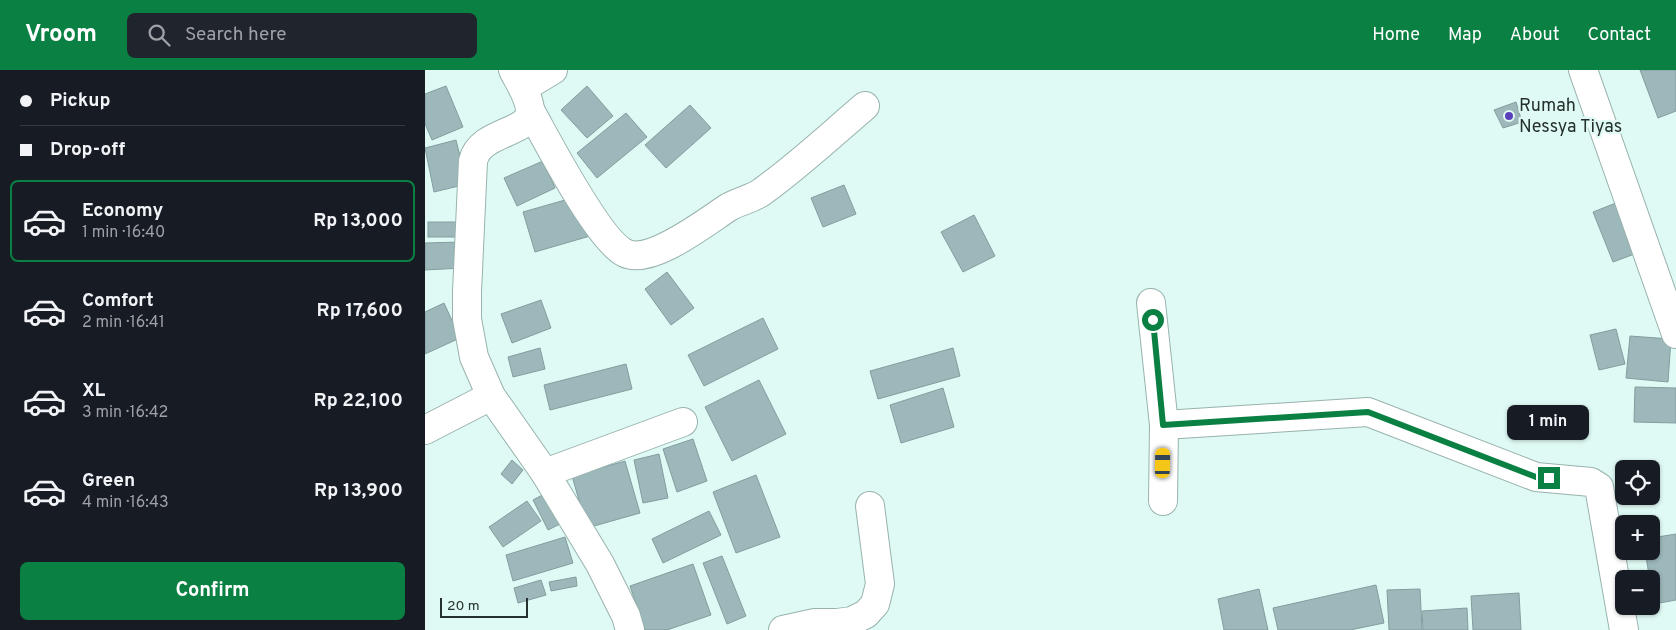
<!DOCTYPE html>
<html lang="en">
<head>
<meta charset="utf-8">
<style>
  :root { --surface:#171b24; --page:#20242c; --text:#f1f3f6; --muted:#9ea1a6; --line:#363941; --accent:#0b8043 }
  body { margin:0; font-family:Overpass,sans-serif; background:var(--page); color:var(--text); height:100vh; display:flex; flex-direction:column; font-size:19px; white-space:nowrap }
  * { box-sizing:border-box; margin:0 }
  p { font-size:16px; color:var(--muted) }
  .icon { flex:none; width:28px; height:28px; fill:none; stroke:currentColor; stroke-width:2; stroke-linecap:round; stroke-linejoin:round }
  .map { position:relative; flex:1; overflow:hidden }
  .details { display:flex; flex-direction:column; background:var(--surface); width:425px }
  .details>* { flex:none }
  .hud { display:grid; align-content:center; height:110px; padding:0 20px; background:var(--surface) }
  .tools { position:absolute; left:1190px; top:390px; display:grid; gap:10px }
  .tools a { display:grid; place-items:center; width:45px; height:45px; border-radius:8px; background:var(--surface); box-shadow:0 1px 4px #0004; font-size:25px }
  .scale { position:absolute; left:15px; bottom:12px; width:88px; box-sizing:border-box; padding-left:5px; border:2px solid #252f2d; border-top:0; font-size:14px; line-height:18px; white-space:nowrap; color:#252f2d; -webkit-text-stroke:4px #dffaf4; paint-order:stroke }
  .end { position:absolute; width:22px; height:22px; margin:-11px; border:6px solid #0b8043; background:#fff; box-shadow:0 0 0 2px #fff }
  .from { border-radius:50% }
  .bubble { position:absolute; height:35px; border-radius:8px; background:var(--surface); box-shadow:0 1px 4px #0004; font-size:16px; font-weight:700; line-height:35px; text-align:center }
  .car { position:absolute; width:15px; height:30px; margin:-15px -8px; border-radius:6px; box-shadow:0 0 4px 1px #0007; background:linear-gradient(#f5c518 24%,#345 0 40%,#f5c518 0 76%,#345 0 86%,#f5c518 0) }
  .hud b { display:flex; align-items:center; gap:18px; height:48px; font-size:19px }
  .hud b+b { border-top:1px solid var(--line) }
  .hud i { width:12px; height:12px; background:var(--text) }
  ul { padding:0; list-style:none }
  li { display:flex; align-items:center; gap:15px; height:82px; margin:0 10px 8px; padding:0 10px; border:2px solid transparent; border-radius:8px }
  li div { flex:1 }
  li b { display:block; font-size:19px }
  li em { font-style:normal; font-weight:700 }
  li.on { border-color:var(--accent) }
  li>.icon { width:45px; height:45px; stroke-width:1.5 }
  .cta { display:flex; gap:10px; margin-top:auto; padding:10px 20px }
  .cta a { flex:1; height:58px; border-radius:8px; background:var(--accent); color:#fff; font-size:20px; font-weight:700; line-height:58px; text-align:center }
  header { display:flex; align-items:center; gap:30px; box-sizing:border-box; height:70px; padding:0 25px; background:var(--accent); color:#fff }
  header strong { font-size:24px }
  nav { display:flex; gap:28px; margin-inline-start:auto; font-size:18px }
  .search { width:350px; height:45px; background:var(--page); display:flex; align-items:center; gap:12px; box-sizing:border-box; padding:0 18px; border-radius:8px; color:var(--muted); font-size:19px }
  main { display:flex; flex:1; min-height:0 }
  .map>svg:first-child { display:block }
  .building { fill:#9db8ba; stroke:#839d9f }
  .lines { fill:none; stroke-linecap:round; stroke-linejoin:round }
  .street-casing { stroke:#98b2ad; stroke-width:30 }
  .street { stroke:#fff; stroke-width:28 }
  .route { stroke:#0b8043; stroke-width:6 }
  .poi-dot { fill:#5b40b9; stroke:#dffaf4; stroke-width:2 }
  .labels { text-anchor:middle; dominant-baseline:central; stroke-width:4.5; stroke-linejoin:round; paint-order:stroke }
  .poi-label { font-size:18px; fill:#252f2d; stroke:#dffaf4; text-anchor:start }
</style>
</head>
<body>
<header>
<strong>Vroom</strong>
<div class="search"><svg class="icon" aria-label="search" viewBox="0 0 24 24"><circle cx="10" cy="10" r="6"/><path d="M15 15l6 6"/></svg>Search here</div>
<nav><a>Home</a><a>Map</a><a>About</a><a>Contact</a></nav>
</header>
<main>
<section class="details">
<div class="hud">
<b><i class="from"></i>Pickup</b>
<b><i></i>Drop-off</b>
</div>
<ul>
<li class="on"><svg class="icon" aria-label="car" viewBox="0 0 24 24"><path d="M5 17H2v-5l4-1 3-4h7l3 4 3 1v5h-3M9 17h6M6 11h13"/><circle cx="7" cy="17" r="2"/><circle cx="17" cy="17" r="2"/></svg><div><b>Economy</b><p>1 min · 16:40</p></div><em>Rp 13,000</em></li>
<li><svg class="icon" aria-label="car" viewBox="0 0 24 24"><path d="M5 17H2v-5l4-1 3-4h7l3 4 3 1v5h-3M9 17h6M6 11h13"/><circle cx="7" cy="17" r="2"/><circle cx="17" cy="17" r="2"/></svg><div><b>Comfort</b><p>2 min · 16:41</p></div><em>Rp 17,600</em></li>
<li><svg class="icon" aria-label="car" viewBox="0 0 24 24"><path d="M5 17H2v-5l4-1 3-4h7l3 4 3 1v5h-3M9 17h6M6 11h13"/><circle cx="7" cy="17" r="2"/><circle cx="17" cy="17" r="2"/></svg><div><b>XL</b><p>3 min · 16:42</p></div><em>Rp 22,100</em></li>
<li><svg class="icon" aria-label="car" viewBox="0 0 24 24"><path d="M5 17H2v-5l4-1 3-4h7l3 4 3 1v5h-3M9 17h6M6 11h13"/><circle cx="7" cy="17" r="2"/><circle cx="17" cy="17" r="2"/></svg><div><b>Green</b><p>4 min · 16:43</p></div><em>Rp 13,900</em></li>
</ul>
<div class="cta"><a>Confirm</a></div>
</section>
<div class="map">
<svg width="1251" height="560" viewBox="0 0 1251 560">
  <rect width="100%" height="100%" fill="#dffaf4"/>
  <g class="building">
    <path d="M 1215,0 L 1251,0 L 1251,41 L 1233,48 Z"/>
    <path d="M 21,16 L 38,57 L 7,70 L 0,54 L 0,24 Z"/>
    <path d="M 162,16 L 188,46 L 162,68 L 136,40 Z"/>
    <path d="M 1091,32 L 1097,52 L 1078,58 L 1069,40 Z"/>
    <path d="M 265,35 L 286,58 L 241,98 L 220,75 Z"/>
    <path d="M 201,43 L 222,67 L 172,108 L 152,83 Z"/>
    <path d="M 31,70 L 42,114 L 9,122 L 0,78 Z"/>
    <path d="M 118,91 L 130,118 L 92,136 L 79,108 Z"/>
    <path d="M 419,115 L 431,144 L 398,157 L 386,128 Z"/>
    <path d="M 154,126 L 165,166 L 110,182 L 98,142 Z"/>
    <path d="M 1196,131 L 1215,182 L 1188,192 L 1168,142 Z"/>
    <path d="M 549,145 L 570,186 L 538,202 L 516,162 Z"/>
    <rect x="3" y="152" width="30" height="15"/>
    <path d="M 36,172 L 38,198 L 0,200 L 0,173 Z"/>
    <path d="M 242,202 L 269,238 L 246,255 L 220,219 Z"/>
    <path d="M 116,230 L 126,258 L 87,273 L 76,244 Z"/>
    <path d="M 19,233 L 35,268 L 0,284 L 0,242 Z"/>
    <path d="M 338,248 L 353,279 L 279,316 L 263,285 Z"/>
    <path d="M 1191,259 L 1200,294 L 1174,300 L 1165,265 Z"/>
    <path d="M 1205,266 L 1246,269 L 1243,312 L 1201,308 Z"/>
    <path d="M 115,278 L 120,299 L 88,307 L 83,287 Z"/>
    <path d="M 528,278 L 535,306 L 453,329 L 445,301 Z"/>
    <path d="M 201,294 L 207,319 L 125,340 L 119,315 Z"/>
    <path d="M 334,310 L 361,364 L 307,391 L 280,337 Z"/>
    <path d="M 1210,317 L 1251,318 L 1251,353 L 1209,352 Z"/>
    <path d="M 518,318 L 529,357 L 476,373 L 465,335 Z"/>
    <path d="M 268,369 L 282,411 L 252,422 L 238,379 Z"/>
    <path d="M 234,384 L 243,428 L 218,433 L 209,390 Z"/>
    <path d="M 87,390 L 98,400 L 87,414 L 76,404 Z"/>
    <path d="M 200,391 L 215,443 L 162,458 L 147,406 Z"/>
    <path d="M 331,405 L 355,467 L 311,483 L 288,422 Z"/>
    <path d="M 121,423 L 137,453 L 123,460 L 108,430 Z"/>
    <path d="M 102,431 L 116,451 L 78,477 L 64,457 Z"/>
    <path d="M 284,441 L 296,465 L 238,493 L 227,469 Z"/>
    <path d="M 1251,464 L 1251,530 L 1229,534 L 1220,481 L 1226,481 L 1226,468 Z"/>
    <path d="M 140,467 L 148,493 L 88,511 L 81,485 Z"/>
    <path d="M 297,486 L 321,546 L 302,554 L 278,493 Z"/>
    <path d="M 268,494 L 286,545 L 242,560 L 220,560 L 205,516 Z"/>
    <path d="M 151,507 L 152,516 L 126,521 L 124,512 Z"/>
    <path d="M 116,510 L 121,525 L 93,533 L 89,518 Z"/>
    <path d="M 951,515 L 959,553 L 925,560 L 853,560 L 848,538 Z"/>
    <path d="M 834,519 L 843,560 L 799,560 L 793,529 Z"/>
    <path d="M 995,519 L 997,560 L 964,560 L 962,520 Z"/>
    <path d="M 1094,523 L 1096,560 L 1048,560 L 1046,526 Z"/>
    <path d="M 1042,538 L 1043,560 L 998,560 L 997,541 Z"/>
  </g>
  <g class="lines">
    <defs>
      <g id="street">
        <path d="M 88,0 C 94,12 104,26 105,40 C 107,64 55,60 48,91 L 42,222 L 42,249 L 49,287 L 66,326 L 120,403 L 175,494 L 201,546 L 205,560"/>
        <path d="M 1158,0 L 1251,264"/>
        <path d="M 98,18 L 128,0"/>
        <path d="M 106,42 C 123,72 173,170 200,183 C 226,196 282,151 304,137 C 314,131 328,129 338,121 C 374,95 406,65 440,36"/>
        <path d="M 726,233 L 739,355 L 738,431"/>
        <path d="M 739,355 L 943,342 L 1111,407 L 1166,412 L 1174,417 L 1199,560"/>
        <path d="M 0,360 L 66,326"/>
        <path d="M 120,403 L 258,352"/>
        <path d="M 358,560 L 390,553 L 412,553 L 427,551 L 441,544 L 450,534 L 455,514 L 445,436"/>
      </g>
    </defs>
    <use href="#street" class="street-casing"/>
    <use href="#street" class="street"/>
  </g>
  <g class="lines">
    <path class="route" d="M 728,250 L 738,355 L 943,342 L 1111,407 L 1124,408"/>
  </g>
  <circle class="poi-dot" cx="1084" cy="46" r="5"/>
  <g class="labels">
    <g class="poi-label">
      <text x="1094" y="36">Rumah<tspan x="1094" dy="21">Nessya Tiyas</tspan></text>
    </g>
  </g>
</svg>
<div class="tools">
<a><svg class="icon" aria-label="locate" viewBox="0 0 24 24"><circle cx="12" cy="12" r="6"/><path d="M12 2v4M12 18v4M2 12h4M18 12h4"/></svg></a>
<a>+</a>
<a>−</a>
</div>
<div class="scale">20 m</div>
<i class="end from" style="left:728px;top:250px"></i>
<i class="end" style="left:1124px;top:408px"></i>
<div class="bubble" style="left:1082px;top:335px;width:82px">1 min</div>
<i class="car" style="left:738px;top:393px;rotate:1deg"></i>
</div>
</main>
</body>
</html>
